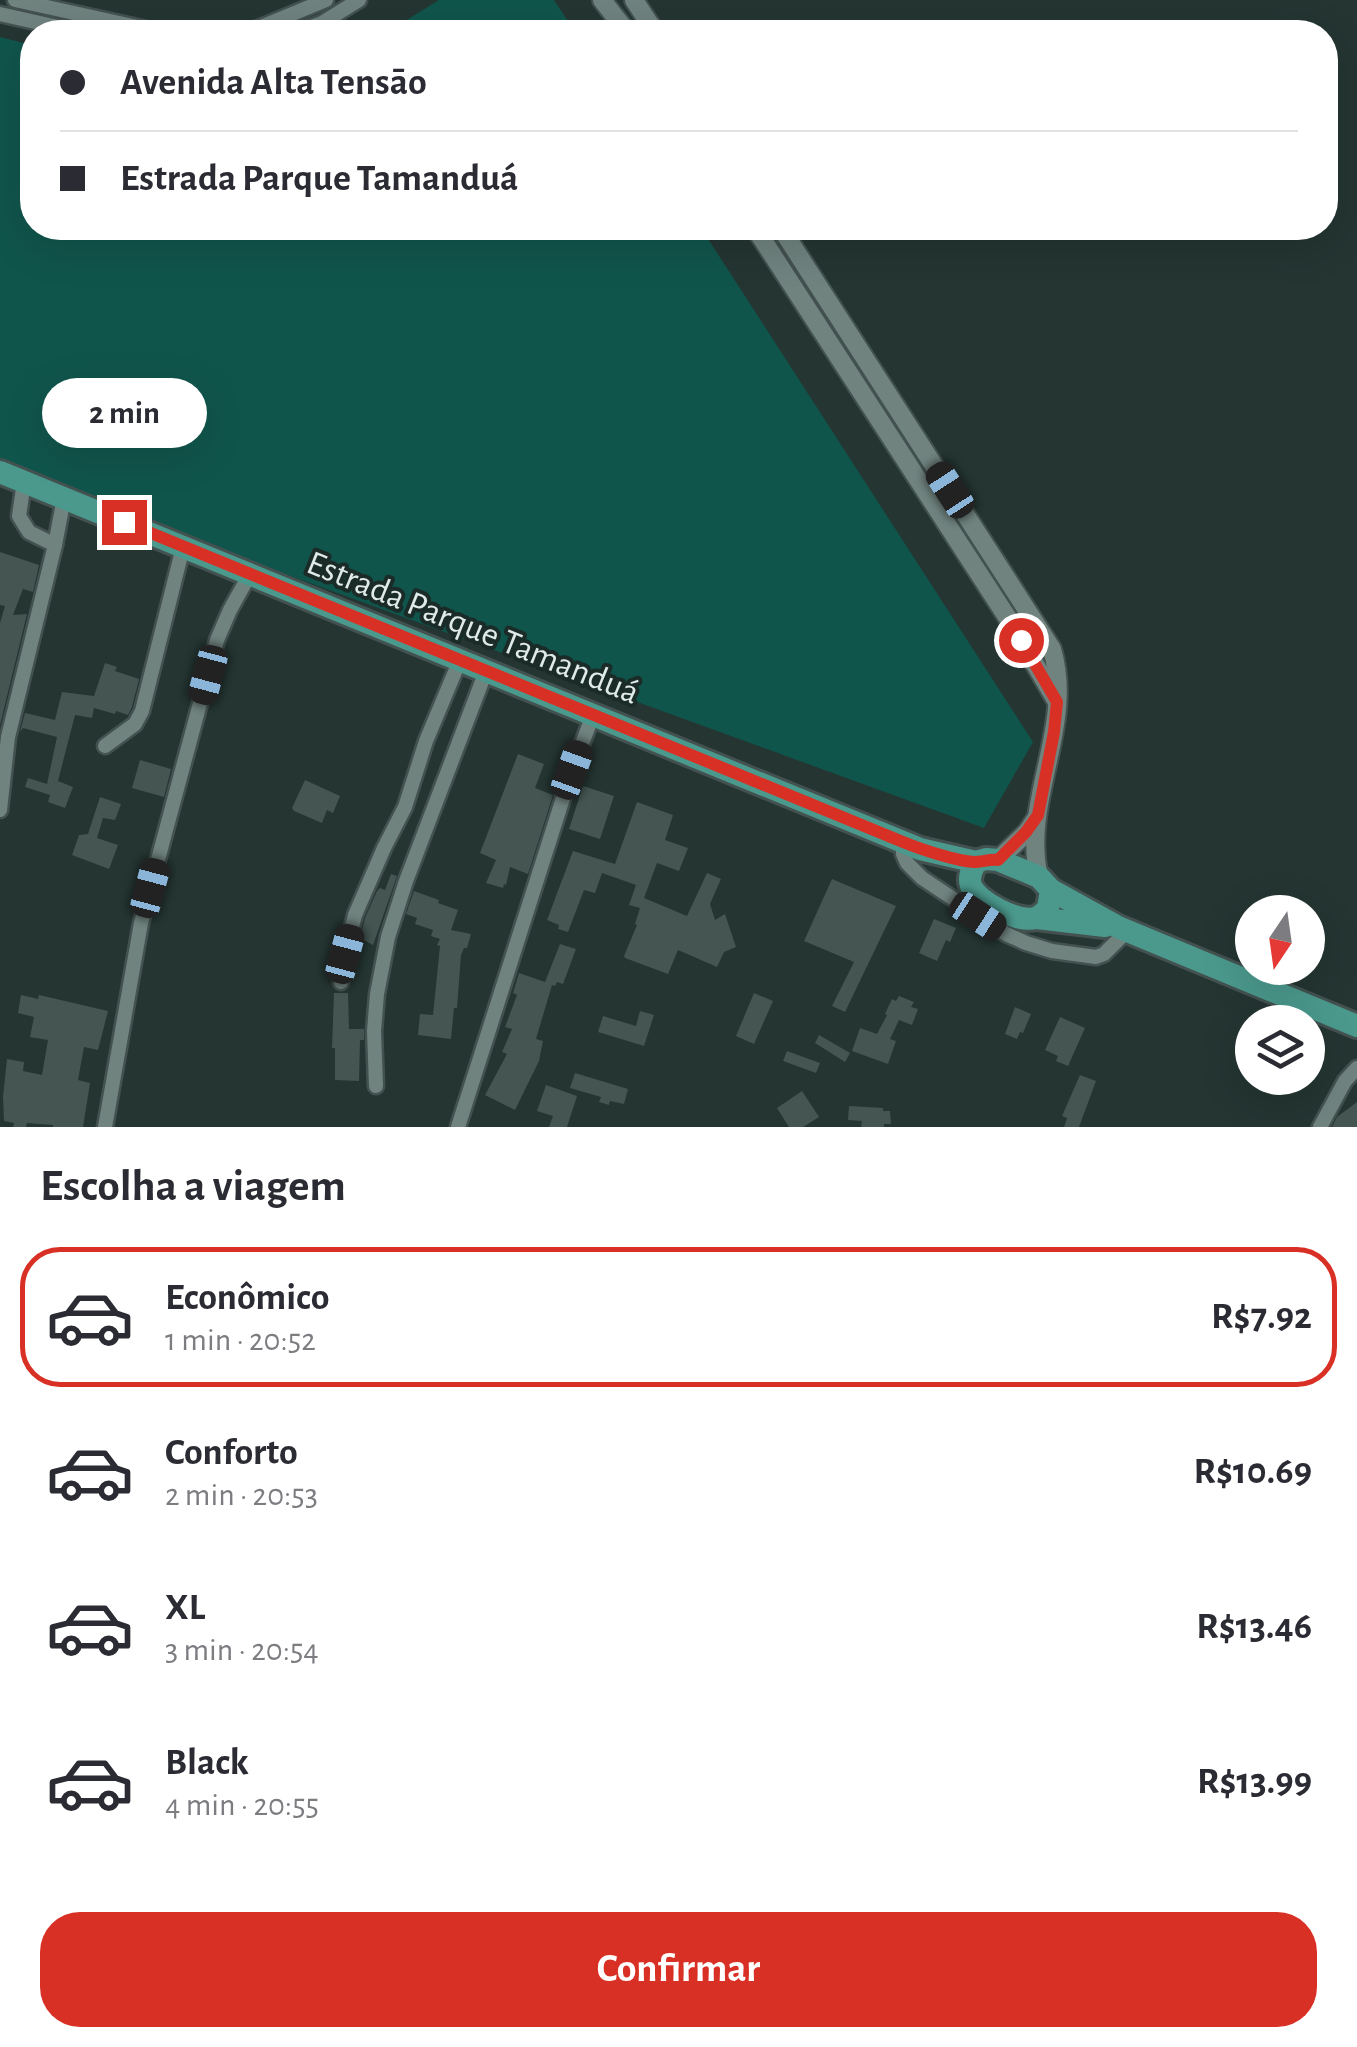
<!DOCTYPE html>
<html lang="pt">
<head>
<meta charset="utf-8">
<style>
  :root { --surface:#fff; --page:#f7f7f7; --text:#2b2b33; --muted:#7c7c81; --line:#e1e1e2; --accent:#d93025 }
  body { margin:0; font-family:"Alegreya Sans",sans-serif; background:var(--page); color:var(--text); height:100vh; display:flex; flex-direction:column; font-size:38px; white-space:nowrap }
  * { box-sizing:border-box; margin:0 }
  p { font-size:32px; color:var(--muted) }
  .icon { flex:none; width:55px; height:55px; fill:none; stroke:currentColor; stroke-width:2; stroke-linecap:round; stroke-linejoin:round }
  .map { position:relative; height:1127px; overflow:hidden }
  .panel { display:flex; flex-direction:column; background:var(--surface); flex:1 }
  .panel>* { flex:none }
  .hud { position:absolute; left:20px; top:20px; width:1318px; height:220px; border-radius:40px; box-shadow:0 10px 40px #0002; display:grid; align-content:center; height:220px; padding:0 40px; background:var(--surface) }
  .needle { width:65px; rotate:193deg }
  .buttons { position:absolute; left:1235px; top:895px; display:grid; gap:20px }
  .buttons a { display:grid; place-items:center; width:90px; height:90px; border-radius:50%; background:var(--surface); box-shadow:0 10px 40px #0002; font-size:50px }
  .end { position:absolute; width:45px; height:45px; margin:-22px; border:12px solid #d93025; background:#fff; box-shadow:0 0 0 5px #fff }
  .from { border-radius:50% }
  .bubble { position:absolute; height:70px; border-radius:35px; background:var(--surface); box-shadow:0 10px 40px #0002; font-size:32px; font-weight:700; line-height:70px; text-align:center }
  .car { position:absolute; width:30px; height:60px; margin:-30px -15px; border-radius:12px; box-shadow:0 0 8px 2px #0007; background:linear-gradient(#222 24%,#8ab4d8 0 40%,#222 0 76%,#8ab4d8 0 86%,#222 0) }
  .hud b { display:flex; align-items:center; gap:35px; height:95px; font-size:38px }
  .hud b+b { border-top:2px solid var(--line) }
  .hud i { width:25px; height:25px; background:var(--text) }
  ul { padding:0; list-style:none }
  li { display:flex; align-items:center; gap:30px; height:140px; margin:0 20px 15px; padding:0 20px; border:5px solid transparent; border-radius:40px }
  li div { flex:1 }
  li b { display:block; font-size:38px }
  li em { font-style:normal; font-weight:700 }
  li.active { border-color:var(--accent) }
  li>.icon { width:90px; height:90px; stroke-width:1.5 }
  h2 { padding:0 40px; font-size:45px; line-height:120px }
  .action { display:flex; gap:20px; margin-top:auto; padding:20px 40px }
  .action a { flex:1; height:115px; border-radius:40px; background:var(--accent); color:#fff; font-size:40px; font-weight:700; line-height:115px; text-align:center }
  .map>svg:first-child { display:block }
  .green { fill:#10554c }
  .building { fill:#445552 }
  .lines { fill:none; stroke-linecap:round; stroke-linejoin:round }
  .minor-casing { stroke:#435250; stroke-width:19 }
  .tertiary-casing { stroke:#435250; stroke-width:22 }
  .primary-casing { stroke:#435250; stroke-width:28 }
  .minor { stroke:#70837f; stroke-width:14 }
  .tertiary { stroke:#70837f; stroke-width:18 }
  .primary { stroke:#4b998d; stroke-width:22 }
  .route { stroke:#d93025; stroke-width:12 }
  .labels { text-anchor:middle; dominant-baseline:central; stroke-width:8; stroke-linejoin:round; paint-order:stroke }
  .street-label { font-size:35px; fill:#e0eae8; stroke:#1a2b28 }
</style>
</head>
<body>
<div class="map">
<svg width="1357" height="1127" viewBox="0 0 1357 1127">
  <rect width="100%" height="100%" fill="#243532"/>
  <g class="green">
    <path d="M 439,0 L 554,0 L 575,32 L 387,32 Z"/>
    <path d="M 0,37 L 32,45 L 32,228 L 701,228 L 1033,742 L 984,828 L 211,547 L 0,462 Z"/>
  </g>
  <g class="building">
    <path d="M 0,552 L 39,565 L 33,592 L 23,589 L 13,615 L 27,614 L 0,725 L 0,623 L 5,606 L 0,605 Z"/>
    <path d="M 105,663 L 117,667 L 115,671 L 139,679 L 132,707 L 128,715 L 116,711 L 115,714 L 94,708 L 92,718 L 75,715 L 58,781 L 73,787 L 65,808 L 48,802 L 50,795 L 25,787 L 28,778 L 47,784 L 57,737 L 23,728 L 20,732 L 25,713 L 55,720 L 62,692 L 94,696 Z"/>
    <path d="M 518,754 L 544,764 L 535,788 L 553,795 L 528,874 L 510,867 L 506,885 L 504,884 L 503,888 L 486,883 L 496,860 L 480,853 Z"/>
    <path d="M 140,760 L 171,769 L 164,797 L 132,788 Z"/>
    <path d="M 305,780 L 340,796 L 333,813 L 327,810 L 322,823 L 294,811 L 292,808 Z"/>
    <path d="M 583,786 L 614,796 L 600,839 L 569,829 Z"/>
    <path d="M 100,797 L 121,804 L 115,820 L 103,818 L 97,838 L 118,845 L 109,869 L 72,855 L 79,835 L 88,834 Z"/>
    <path d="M 637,802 L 673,815 L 665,840 L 688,848 L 679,871 L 657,863 L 644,898 L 687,916 L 707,873 L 721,879 L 710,904 L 715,920 L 725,914 L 736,947 L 724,952 L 717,967 L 678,950 L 668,974 L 625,958 L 624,956 L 637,925 L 635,924 L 640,908 L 629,905 L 636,885 L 602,873 L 595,893 L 584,890 L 568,932 L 558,929 L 559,925 L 547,920 L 573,851 L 615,864 Z"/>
    <path d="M 391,874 L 397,876 L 373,945 L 360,938 L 365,918 L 377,891 L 380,888 L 385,890 Z"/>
    <path d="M 832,879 L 896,906 L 845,1012 L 832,1006 L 854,962 L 804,941 Z"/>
    <path d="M 414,891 L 439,900 L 438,903 L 458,910 L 451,930 L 471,934 L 467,948 L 464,948 L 461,955 L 457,1008 L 454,1008 L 451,1039 L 418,1035 L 420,1014 L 433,1015 L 440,946 L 437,945 L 440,939 L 431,936 L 433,930 L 415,924 L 417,918 L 406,914 Z"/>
    <path d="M 934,919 L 956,928 L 950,942 L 946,940 L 937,961 L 919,953 Z"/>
    <path d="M 560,944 L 576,949 L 563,984 L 557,982 L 555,986 L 552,985 L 536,1039 L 543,1041 L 539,1061 L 515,1110 L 485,1095 L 507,1054 L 502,1052 L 512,1029 L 505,1027 L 517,995 L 513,993 L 519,973 L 545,982 Z"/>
    <path d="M 334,993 L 348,993 L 349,1029 L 364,1029 L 364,1040 L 360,1040 L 359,1081 L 335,1080 L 335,1048 L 332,1048 Z"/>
    <path d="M 754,993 L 773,1001 L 754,1044 L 736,1036 Z"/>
    <path d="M 21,995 L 38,999 L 39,995 L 108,1011 L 98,1050 L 84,1047 L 78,1080 L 90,1083 L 83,1127 L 53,1127 L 53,1125 L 27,1123 L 26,1127 L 13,1127 L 14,1123 L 4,1121 L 3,1097 L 7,1059 L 24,1062 L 23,1071 L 42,1075 L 48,1040 L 30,1037 L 34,1017 L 18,1013 Z"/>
    <path d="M 899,996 L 914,1002 L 911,1007 L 918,1009 L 912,1025 L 899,1020 L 890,1039 L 896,1041 L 888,1064 L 852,1051 L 860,1028 L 877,1034 L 887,1015 L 885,1014 L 892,999 L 896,1001 Z"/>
    <path d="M 1015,1007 L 1031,1014 L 1023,1033 L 1020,1032 L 1017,1039 L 1005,1034 Z"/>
    <path d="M 640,1011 L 654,1015 L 644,1046 L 598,1032 L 603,1016 L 636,1026 Z"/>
    <path d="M 1060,1017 L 1085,1028 L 1068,1066 L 1056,1061 L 1058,1056 L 1045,1050 Z"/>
    <path d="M 819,1035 L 850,1053 L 845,1062 L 815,1043 Z"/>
    <path d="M 787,1051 L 820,1063 L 816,1073 L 783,1061 Z"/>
    <path d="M 575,1073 L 628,1089 L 624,1104 L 610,1101 L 609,1105 L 599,1102 L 601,1097 L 570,1088 Z"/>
    <path d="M 1080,1075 L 1096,1081 L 1079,1127 L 1064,1127 L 1067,1118 L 1062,1116 Z"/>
    <path d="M 546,1085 L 577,1096 L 567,1127 L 549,1127 L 553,1116 L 537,1111 Z"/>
    <path d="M 802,1091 L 819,1117 L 803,1127 L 789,1127 L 777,1108 Z"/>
    <path d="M 1357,1102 L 1357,1127 L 1332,1127 L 1337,1117 Z"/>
    <path d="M 849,1106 L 883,1108 L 883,1111 L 890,1111 L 891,1124 L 884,1124 L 884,1127 L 861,1127 L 862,1121 L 848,1120 Z"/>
  </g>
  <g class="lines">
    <defs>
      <g id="minor">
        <path d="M 15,0 L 160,32"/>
        <path d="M 0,14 L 80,32"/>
        <path d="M 231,32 L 256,29 L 326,0"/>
        <path d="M 297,32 L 322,23 L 359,0"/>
        <path d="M 24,482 L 19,516 L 29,532 L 55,545"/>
        <path d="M 105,746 L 135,724 L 142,711 L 183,547"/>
        <path d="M 0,810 L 8,737 L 55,545 L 64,498"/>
        <path d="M 903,842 L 903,854 L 907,863 L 922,878 L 1006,934 L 1026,943 L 1052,951 L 1096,957 L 1104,954 L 1127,931"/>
        <path d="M 341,982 L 345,954 L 355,915 L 384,848 L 405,807 L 426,741 L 460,660"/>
        <path d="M 376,1086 L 374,1031 L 377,994 L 388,937 L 406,881 L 486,671"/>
        <path d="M 105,1127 L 141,923 L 217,640 L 230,610 L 250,574"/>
        <path d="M 458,1127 L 572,770 L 593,715"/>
        <path d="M 1320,1127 L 1345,1081 L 1357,1068"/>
      </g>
      <g id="tertiary">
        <path d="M 602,0 L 627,32"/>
        <path d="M 634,0 L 655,32"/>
        <path d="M 755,228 L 1009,620 L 1057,702"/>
        <path d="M 781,228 L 1052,649 C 1075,727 1021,801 1039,877"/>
        <path d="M 998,860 L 1027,832 L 1035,820"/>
      </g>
      <g id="primary">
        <path d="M 0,472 L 903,842 L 920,849 L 976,862"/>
        <path d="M 986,859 L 998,860 L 1039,877 L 1051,890 L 1048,908 C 1046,911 1039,917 1035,918 C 1018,923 978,902 971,886 C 968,877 972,869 976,862 Z"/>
        <path d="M 1051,890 L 1118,927 L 1357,1026"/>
        <path d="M 1037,918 L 1105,926"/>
      </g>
    </defs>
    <use href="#minor" class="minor-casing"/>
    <use href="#tertiary" class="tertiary-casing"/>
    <use href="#primary" class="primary-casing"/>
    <use href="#minor" class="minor"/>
    <use href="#tertiary" class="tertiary"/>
    <use href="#primary" class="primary"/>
  </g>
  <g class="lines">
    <path class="route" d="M 124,522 L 903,842 C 920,849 956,861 974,862 C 982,862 990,859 998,860 L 1026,832 L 1038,815 L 1054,732 L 1057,702 L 1021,640"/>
  </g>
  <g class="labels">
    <g class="street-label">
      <text transform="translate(473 628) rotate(22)">Estrada Parque Tamanduá</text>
    </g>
  </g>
</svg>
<div class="buttons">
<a><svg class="needle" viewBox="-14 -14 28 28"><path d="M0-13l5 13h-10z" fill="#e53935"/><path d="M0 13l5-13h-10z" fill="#7c7c81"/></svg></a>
<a><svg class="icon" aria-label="layers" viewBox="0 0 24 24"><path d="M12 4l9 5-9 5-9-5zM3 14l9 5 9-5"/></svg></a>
</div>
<i class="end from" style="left:1021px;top:640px"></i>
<i class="end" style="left:124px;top:522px"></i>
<div class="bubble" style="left:42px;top:378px;width:165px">2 min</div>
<i class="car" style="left:950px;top:490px;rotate:327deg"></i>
<i class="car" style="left:208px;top:675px;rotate:195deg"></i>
<i class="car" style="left:572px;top:770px;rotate:20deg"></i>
<i class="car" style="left:150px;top:888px;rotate:15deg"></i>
<i class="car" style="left:978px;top:916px;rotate:123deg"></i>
<i class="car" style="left:345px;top:954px;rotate:15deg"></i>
<div class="hud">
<b><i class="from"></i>Avenida Alta Tensāo</b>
<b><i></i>Estrada Parque Tamanduá</b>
</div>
</div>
<section class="panel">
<h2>Escolha a viagem</h2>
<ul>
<li class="active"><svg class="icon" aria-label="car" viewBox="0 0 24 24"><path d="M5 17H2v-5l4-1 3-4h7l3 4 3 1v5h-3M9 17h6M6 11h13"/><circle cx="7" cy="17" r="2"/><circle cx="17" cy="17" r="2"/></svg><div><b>Econômico</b><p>1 min · 20:52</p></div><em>R$7.92</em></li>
<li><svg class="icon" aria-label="car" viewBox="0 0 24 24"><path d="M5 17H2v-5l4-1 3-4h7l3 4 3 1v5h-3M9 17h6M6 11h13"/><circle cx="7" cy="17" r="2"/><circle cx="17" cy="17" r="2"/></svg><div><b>Conforto</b><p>2 min · 20:53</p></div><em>R$10.69</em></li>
<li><svg class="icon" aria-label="car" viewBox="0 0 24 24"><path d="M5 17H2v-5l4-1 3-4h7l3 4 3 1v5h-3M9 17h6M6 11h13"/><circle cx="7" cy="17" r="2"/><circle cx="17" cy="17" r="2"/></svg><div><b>XL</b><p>3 min · 20:54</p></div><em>R$13.46</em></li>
<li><svg class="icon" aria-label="car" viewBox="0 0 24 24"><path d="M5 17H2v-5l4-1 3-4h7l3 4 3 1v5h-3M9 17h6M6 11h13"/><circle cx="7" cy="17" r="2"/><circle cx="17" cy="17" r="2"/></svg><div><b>Black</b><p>4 min · 20:55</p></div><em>R$13.99</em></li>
</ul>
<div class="action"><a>Confirmar</a></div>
</section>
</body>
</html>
